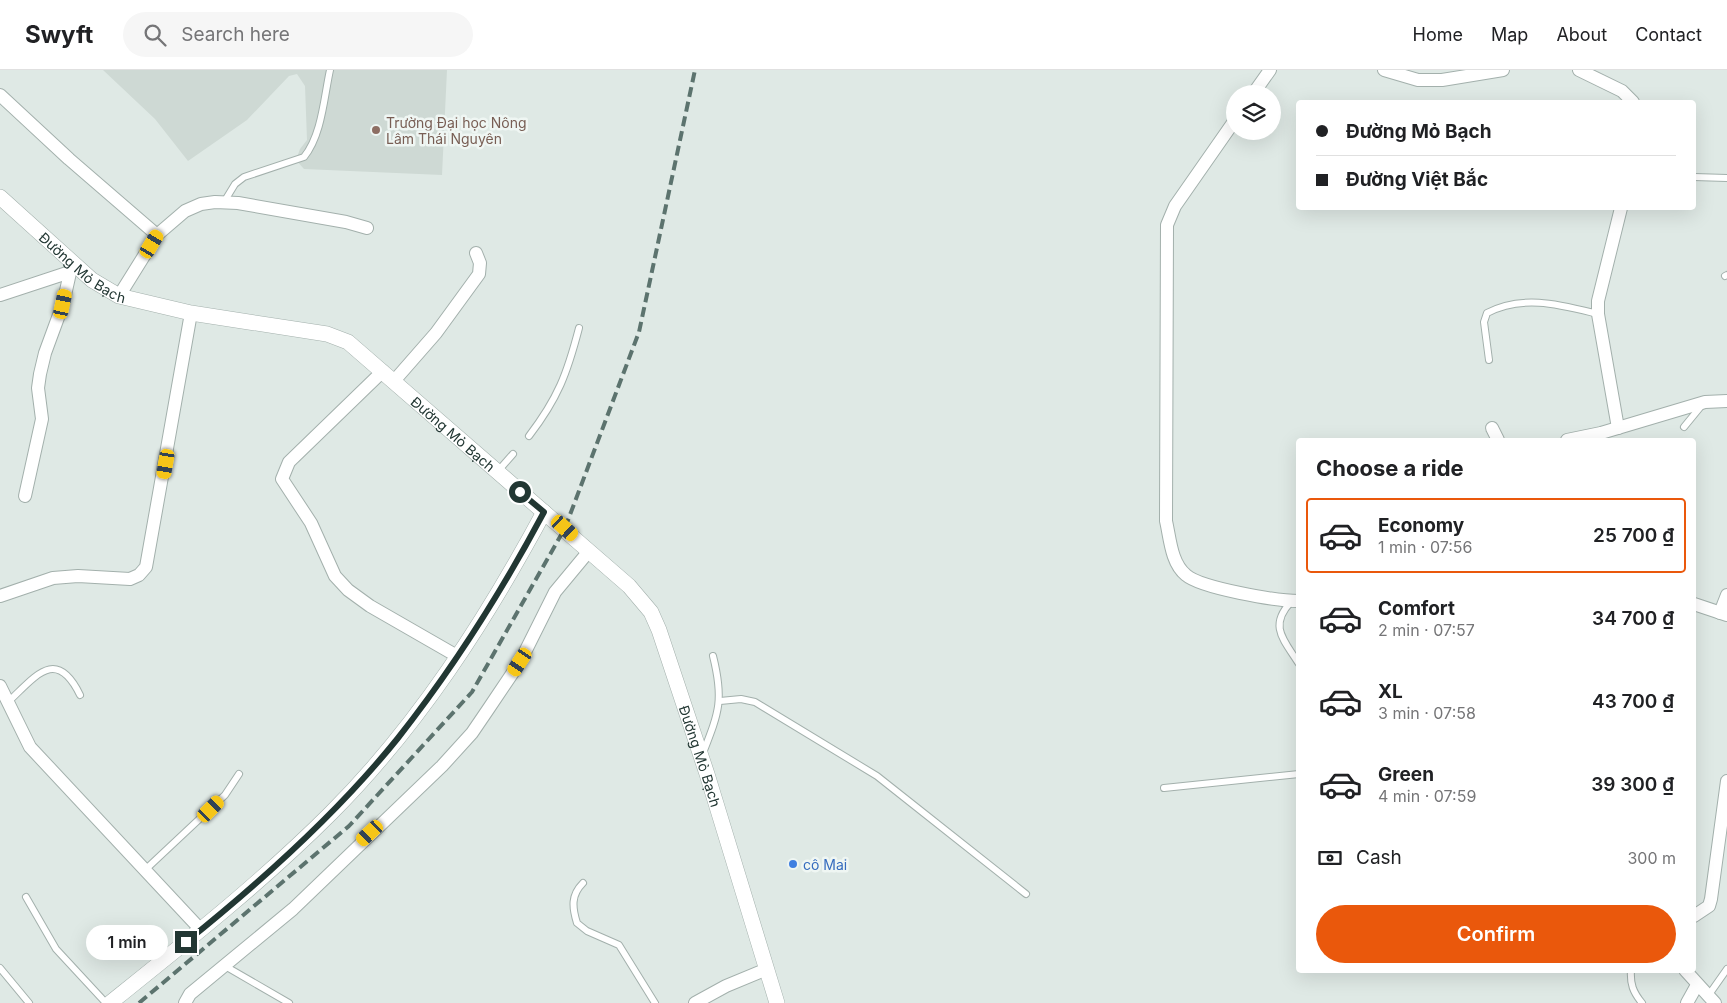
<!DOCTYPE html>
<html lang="en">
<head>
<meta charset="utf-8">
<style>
  :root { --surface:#fff; --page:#f6f6f6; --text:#202124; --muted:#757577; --line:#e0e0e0; --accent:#ea580c }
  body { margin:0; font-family:Inter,sans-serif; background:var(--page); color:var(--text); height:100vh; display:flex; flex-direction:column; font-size:19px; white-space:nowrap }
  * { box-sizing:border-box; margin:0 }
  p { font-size:16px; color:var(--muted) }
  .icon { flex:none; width:28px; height:28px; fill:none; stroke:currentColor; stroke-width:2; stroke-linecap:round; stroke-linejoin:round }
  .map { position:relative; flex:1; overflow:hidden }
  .sheet { position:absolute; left:1296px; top:368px; width:400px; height:535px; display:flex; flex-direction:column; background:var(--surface); border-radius:5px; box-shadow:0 5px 20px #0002 }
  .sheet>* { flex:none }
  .top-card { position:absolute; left:1296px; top:30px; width:400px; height:110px; border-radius:5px; box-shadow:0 5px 20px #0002; display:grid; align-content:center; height:110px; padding:0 20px; background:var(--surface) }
  .fabs { position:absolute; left:1226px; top:15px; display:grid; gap:10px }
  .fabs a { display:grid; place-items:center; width:55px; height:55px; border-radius:50%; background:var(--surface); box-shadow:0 5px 20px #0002; font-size:25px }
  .end { position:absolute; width:22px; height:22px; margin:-11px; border:6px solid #223733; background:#fff; box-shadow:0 0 0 2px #fff }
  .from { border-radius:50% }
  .bubble { position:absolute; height:35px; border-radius:18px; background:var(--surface); box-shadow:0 5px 20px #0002; font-size:16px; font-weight:600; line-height:35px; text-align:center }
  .car { position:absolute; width:15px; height:30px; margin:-15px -8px; border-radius:6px; box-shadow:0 0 4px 1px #0007; background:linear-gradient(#f5c518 24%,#345 0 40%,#f5c518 0 76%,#345 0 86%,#f5c518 0) }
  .top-card b { display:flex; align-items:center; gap:18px; height:48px; font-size:19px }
  .top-card b+b { border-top:1px solid var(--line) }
  .top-card i { width:12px; height:12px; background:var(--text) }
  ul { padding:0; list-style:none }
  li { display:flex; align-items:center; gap:15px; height:75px; margin:0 10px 8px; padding:0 10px; border:2px solid transparent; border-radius:5px }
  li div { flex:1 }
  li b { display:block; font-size:19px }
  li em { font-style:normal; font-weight:600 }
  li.on { border-color:var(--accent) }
  li>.icon { width:45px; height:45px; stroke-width:1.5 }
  h2 { padding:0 20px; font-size:22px; line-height:60px }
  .pay { display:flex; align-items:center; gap:12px; height:55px; padding:0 20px; font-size:19px }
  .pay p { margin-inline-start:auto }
  .cta { display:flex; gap:10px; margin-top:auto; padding:10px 20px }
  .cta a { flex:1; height:58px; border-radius:30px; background:var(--accent); color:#fff; font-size:20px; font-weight:600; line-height:58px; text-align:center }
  header { display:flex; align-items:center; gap:30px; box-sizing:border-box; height:70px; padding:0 25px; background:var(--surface); border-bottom:1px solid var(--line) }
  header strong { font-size:24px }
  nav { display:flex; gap:28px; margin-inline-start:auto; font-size:18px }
  .search { width:350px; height:45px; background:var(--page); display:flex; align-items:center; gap:12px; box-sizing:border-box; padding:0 18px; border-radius:28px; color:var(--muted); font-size:19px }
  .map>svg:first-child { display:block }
  .built { fill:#ced9d4 }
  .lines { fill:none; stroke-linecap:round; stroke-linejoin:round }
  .service-casing { stroke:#a3b0ac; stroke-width:8 }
  .minor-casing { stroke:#a3b0ac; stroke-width:14 }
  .tertiary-casing { stroke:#a3b0ac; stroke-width:16 }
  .service { stroke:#fff; stroke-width:6 }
  .minor { stroke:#fff; stroke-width:12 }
  .tertiary { stroke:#fff; stroke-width:15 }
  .rail { stroke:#5c736e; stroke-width:4; stroke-dasharray:10 5; stroke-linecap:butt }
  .route { stroke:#223733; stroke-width:6 }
  .education-dot { fill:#8d6e63; stroke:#eff6f3; stroke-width:2 }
  .shop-dot { fill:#3f7fe0; stroke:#eff6f3; stroke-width:2 }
  .labels { text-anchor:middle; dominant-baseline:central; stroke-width:5; stroke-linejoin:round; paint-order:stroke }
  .education-label { font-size:14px; fill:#785e54; stroke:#eff6f3; text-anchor:start }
  .street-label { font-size:14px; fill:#223733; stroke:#eff6f3 }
  .shop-label { font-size:14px; fill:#366cbe; stroke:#eff6f3; text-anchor:start }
</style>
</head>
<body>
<header>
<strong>Swyft</strong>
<div class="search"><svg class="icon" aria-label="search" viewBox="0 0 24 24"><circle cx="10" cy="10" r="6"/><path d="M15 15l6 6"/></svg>Search here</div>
<nav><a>Home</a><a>Map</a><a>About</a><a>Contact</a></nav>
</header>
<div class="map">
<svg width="1727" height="933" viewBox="0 0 1727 933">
  <rect width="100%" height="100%" fill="#dfe9e5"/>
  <path class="built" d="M 103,0 L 447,0 L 442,105 L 304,99 L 296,90 L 300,79 L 307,70 L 305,16 L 297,4 L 289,6 L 247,50 L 188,91 L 155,49 Z"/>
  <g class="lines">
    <defs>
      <g id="service">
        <path d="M 1694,107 L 1727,108"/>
        <path d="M 224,132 L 235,114 L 244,107 L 304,87 C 322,65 324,27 330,0"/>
        <path d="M 1725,206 L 1727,205"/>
        <path d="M 1489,290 L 1484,252 L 1487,243 C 1523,224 1561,235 1598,244"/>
        <path d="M 1684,357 L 1702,335"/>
        <path d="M 529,366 C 558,328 567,304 579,258"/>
        <path d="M 498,401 L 513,384"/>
        <path d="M 1291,532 C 1268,556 1284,570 1299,594"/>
        <path d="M 720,631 L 741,629 L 755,632 L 877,706 L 1026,824"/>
        <path d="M 8,632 C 35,607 56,576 80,625"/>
        <path d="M 703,683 C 719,642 724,630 713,586"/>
        <path d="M 1164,718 L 1299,704"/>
        <path d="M 145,800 L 225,725 L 239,704"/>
        <path d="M 583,813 C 571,825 572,837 577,853 L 587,861 L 619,875 L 655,933"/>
        <path d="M 26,827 L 56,879 L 106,933"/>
        <path d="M 225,896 L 289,933"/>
        <path d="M 0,898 L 29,933"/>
        <path d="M 1631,900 C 1630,914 1633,922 1642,933"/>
        <path d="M 1708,926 L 1727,899"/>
      </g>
      <g id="minor">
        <path d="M 1384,0 L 1418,10 L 1442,10 L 1503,0"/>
        <path d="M 1579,0 L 1622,21 L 1633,32"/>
        <path d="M 1253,24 L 1270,0"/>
        <path d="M 0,25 L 69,89 L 157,165"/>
        <path d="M 1235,50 L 1175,136 L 1167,155 L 1166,451 C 1170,468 1171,493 1186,505 C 1201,518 1276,531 1299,531"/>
        <path d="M 0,225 L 70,202"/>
        <path d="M 119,226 L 157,165 L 185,141 L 201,134 L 215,132 L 238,133 L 346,152 L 367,158"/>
        <path d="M 383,301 L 289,392 L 282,409 L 311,453 L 335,506 L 348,520 L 370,536 L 457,586"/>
        <path d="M 394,311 L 436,263 L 479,204 L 480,193 L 476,183"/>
        <path d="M 1492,358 L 1498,370"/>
        <path d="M 1618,358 L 1598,244 L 1598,231 L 1621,138"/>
        <path d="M 1567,370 L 1601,363 L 1705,332 L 1727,331"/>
        <path d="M 25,426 L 42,349 L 38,318 L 40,304 L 45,283 L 63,234 L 72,194"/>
        <path d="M 0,526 L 53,508 L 78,506 L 130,509 L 139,505 L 146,497 L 191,243"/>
        <path d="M 1694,534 L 1727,545"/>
        <path d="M 1720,543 L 1727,525"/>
        <path d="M 0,616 L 30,677 L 201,860"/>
        <path d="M 1694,846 L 1709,836 L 1711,829 L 1727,711"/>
        <path d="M 1685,900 L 1715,933"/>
        <path d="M 185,933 L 190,924 L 293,839 L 442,696 L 472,663 L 489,638 L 520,592 L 555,522 L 589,481"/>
        <path d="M 695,933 L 726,916 L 767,899"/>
        <path d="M 1687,933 L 1697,915"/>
      </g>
      <g id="tertiary">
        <path id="s1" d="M 0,127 L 92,210 L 119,226 L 191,243 L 327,264 L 348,272 L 629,516 L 651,542 L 659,560 L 707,704 L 777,933"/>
        <path d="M 110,933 C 186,872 262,812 331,743 C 418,656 486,550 544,442"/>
      </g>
    </defs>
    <use href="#service" class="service-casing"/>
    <use href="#minor" class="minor-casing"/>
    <use href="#tertiary" class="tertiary-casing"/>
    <use href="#service" class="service"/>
    <use href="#minor" class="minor"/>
    <use href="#tertiary" class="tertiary"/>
    <path class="rail" d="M 139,933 L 349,756 L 472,622 L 565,458 L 639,262 L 695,0"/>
  </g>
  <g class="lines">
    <path class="route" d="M 186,872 C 262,811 337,744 398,668 C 454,597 502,521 544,442 L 520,422"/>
  </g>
  <circle class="education-dot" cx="376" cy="60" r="5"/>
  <circle class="shop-dot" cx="793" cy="794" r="5"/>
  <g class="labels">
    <g class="education-label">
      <text x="386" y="52">Trường Đại học Nông<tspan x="386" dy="16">Lâm Thái Nguyên</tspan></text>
    </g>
    <g class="street-label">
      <text stroke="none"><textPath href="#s1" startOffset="109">Đường Mỏ Bạch</textPath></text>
      <text stroke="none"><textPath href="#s1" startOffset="529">Đường Mỏ Bạch</textPath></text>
      <text stroke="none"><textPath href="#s1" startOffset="948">Đường Mỏ Bạch</textPath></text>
    </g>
    <g class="shop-label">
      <text x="803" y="794">cô Mai</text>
    </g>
  </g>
</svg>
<div class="fabs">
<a><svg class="icon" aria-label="layers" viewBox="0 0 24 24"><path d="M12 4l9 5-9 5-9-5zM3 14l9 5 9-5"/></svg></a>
</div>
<i class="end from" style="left:520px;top:422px"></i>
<i class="end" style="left:186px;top:872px"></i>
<div class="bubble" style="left:86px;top:855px;width:82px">1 min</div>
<i class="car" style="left:152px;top:174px;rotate:31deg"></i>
<i class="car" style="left:63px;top:234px;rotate:12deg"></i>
<i class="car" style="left:166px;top:394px;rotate:190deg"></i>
<i class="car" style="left:565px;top:458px;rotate:132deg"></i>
<i class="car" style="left:520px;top:592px;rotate:213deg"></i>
<i class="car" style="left:211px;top:739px;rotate:45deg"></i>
<i class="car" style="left:370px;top:763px;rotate:227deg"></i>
<div class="top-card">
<b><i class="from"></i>Đường Mỏ Bạch</b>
<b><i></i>Đường Việt Bắc</b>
</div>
<section class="sheet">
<h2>Choose a ride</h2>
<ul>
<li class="on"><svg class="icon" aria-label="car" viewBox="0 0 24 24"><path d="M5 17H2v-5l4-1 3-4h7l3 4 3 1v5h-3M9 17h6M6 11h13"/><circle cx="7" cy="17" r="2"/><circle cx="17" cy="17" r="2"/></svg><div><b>Economy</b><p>1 min · 07:56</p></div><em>25 700 ₫</em></li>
<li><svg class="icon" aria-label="car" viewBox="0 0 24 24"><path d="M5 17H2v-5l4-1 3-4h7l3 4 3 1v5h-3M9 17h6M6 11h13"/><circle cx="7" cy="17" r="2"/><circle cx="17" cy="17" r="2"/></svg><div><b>Comfort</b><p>2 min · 07:57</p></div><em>34 700 ₫</em></li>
<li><svg class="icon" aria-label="car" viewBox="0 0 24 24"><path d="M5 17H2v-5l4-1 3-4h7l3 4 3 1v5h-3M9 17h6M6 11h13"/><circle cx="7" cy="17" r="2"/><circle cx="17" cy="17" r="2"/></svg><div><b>XL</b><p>3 min · 07:58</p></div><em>43 700 ₫</em></li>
<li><svg class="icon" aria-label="car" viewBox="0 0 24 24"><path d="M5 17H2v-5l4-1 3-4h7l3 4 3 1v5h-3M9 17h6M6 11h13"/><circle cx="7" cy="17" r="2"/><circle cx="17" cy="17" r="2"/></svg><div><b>Green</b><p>4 min · 07:59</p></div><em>39 300 ₫</em></li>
</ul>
<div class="pay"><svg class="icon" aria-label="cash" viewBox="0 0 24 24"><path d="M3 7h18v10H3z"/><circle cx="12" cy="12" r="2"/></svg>Cash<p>300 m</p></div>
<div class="cta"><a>Confirm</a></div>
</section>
</div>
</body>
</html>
